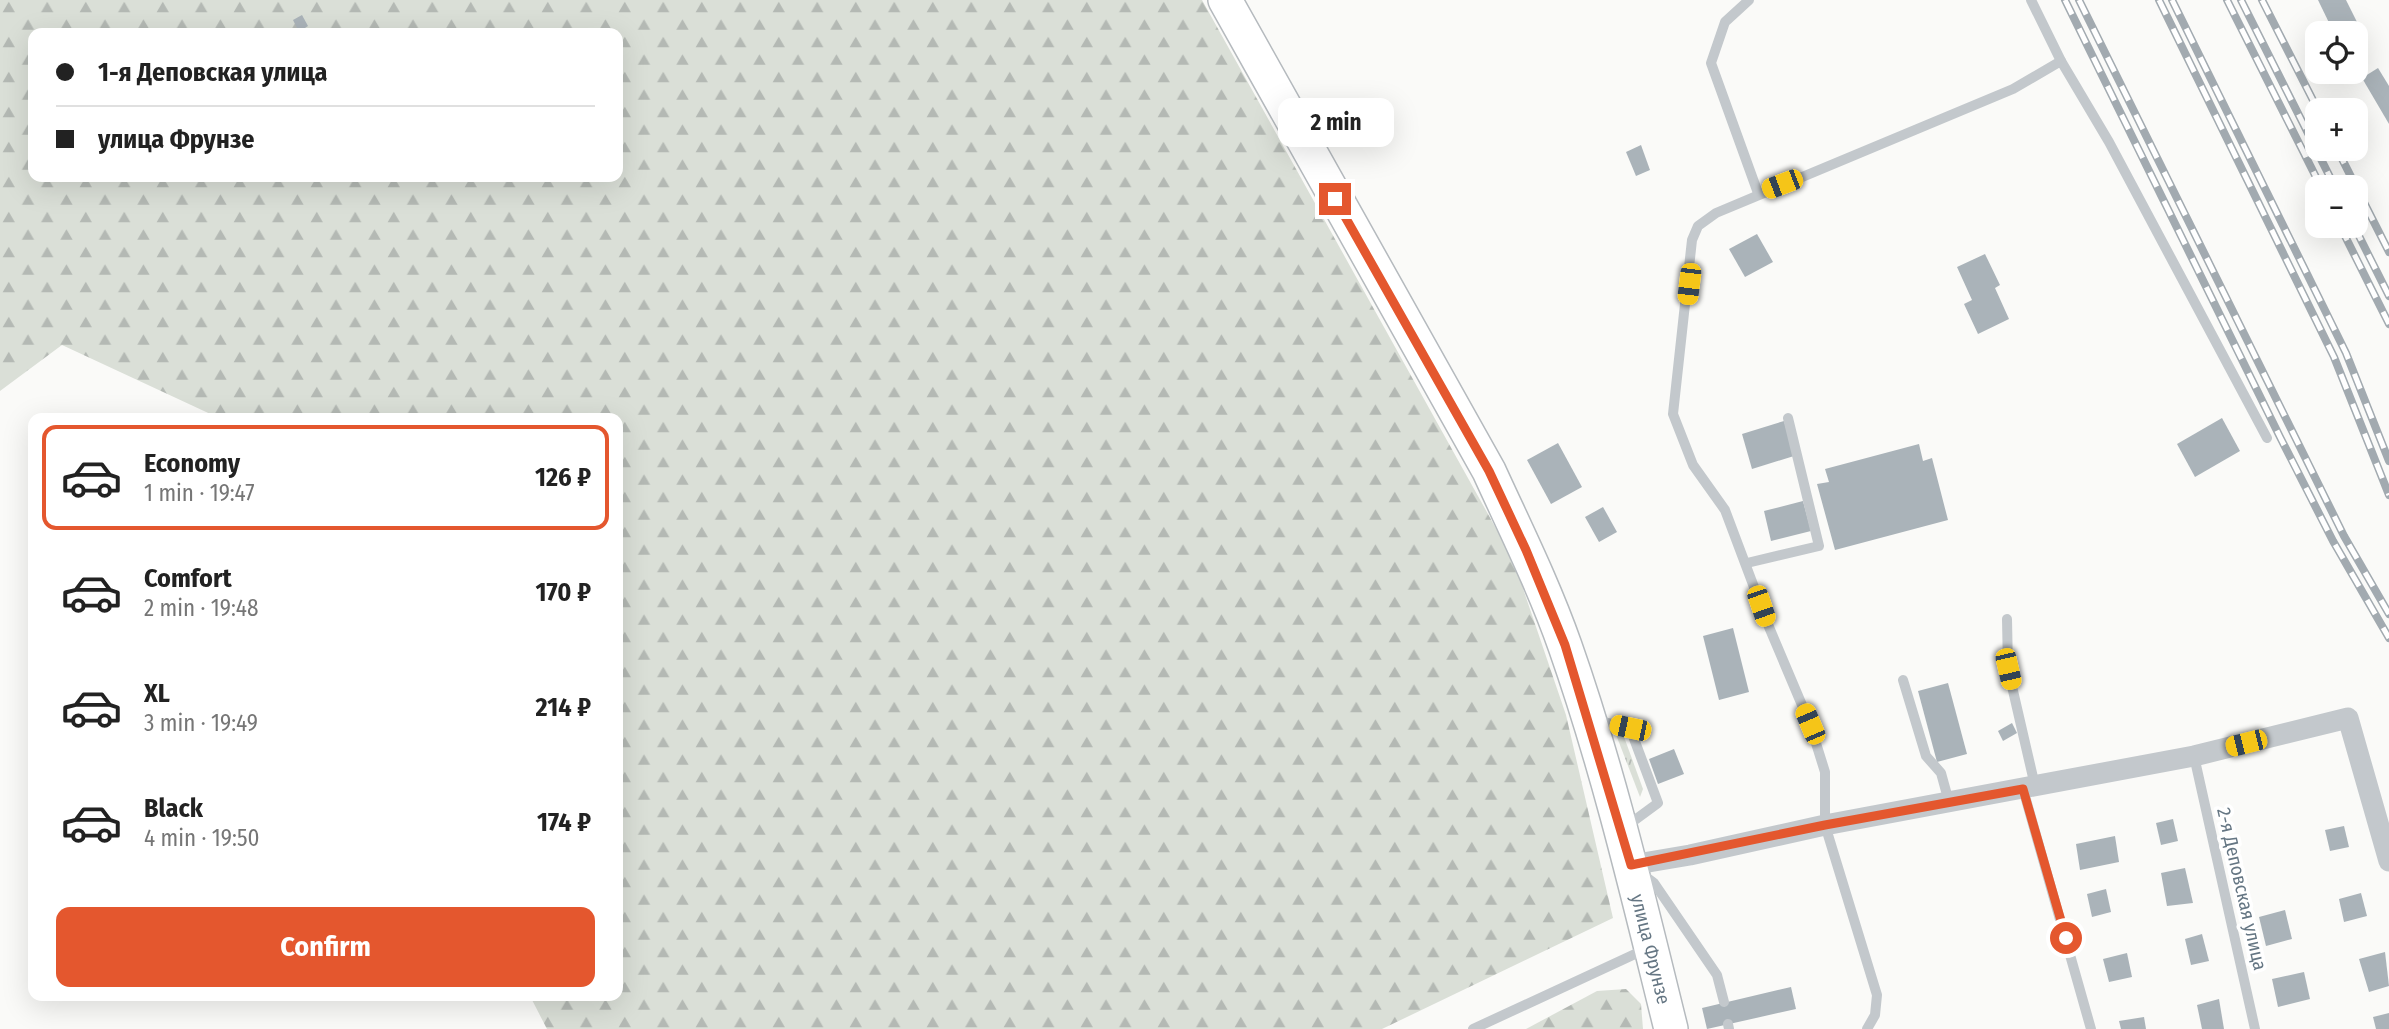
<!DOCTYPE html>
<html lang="en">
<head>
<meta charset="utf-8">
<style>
  :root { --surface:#fff; --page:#f6f6f6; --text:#222; --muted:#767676; --line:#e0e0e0; --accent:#e4572e }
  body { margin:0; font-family:"Fira Sans Condensed",sans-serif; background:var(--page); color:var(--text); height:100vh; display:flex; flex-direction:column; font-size:26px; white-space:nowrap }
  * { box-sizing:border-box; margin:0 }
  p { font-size:23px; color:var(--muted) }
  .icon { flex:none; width:38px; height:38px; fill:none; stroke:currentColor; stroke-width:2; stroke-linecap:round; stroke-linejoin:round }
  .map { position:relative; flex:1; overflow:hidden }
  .side { position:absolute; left:28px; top:413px; width:595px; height:588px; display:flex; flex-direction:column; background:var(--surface); border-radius:14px; box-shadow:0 7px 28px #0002 }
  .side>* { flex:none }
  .hud { position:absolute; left:28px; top:28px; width:595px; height:154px; border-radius:14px; box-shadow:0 7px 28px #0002; display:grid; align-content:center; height:154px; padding:0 28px; background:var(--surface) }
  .tools { position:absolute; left:2305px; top:21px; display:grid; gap:14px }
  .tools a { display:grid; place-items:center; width:63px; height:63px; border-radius:14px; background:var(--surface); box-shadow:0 7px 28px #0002; font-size:35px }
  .end { position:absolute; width:32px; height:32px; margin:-16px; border:9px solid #e4572e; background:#fff; box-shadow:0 0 0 4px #fff }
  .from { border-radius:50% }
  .bubble { position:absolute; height:49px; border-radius:14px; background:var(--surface); box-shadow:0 7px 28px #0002; font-size:23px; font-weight:700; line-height:49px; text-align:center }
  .car { position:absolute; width:21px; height:42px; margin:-21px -10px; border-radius:9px; box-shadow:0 0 5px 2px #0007; background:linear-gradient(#f5c518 24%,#345 0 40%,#f5c518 0 76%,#345 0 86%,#f5c518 0) }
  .hud b { display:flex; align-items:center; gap:24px; height:66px; font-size:26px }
  .hud b+b { border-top:2px solid var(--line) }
  .hud i { width:18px; height:18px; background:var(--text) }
  ul { padding:12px 0 0; list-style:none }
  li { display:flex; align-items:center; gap:21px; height:105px; margin:0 14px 10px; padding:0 14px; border:4px solid transparent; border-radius:14px }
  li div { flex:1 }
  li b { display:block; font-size:26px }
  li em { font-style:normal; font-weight:700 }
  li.on { border-color:var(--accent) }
  li>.icon { width:63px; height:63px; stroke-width:1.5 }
  .cta { display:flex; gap:14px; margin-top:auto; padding:14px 28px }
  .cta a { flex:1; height:80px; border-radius:14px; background:var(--accent); color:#fff; font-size:28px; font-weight:700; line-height:80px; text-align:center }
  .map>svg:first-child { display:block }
  .grass { fill:url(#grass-tufts) }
  .forest { fill:url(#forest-firs); fill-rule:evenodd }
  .building { fill:#aab3b9 }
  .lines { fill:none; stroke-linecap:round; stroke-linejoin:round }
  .primary-casing { stroke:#b5babe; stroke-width:36 }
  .service { stroke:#c3c8cc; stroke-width:10 }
  .minor { stroke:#c3c8cc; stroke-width:21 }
  .primary { stroke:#fff; stroke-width:33 }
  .rail-casing { stroke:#a2aab0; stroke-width:8 }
  .rail { stroke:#fff; stroke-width:5; stroke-dasharray:16; stroke-linecap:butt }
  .route { stroke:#e4572e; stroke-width:9 }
  .labels { text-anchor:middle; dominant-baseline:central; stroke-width:7; stroke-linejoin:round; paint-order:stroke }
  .street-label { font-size:19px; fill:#657683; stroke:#fff }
</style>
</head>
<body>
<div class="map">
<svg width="2389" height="1029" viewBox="0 0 2389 1029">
  <defs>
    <pattern id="grass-tufts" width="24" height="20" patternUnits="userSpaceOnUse" patternTransform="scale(1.75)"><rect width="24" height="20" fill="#dadfd7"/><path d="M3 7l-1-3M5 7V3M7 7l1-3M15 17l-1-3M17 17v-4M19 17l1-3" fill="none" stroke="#b4b9b4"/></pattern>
    <pattern id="forest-firs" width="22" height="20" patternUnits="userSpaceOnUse" patternTransform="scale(1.75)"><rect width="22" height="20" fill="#dadfd7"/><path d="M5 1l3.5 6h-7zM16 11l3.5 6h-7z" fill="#b4b9b4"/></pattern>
  </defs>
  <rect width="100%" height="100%" fill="#fafaf8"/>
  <path class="grass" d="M 1615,732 L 1623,734 L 1643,789 L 1640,797 Z"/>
  <g class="forest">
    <path d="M 0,0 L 1202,0 L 1513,559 L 1566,715 L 1613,918 L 1382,1029 L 547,1029 L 530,996 L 618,996 L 618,418 L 219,418 L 62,345 L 0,391 ZM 33,33 L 618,33 L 618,177 L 33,177 Z"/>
    <path d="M 1626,989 L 1641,1004 L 1643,1029 L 1526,1029 L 1597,991 Z"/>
  </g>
  <g class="building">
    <path d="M 2318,0 L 2346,0 L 2360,28 L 2349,33 L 2334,33 Z"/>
    <path d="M 302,15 L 308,26 L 299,32 L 293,20 Z"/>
    <path d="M 2378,68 L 2389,86 L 2389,124 L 2362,78 Z"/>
    <path d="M 1641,145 L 1650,170 L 1636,176 L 1626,152 Z"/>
    <path d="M 1757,234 L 1773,262 L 1745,277 L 1729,249 Z"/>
    <path d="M 1985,254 L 2000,285 L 1995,288 L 2009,319 L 1978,334 L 1964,304 L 1972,300 L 1957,267 Z"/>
    <path d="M 2222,418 L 2240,451 L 2195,477 L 2177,444 Z"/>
    <path d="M 1784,421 L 1794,456 L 1752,469 L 1742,434 Z"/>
    <path d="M 1558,443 L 1582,487 L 1551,504 L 1527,460 Z"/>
    <path d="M 1919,444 L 1923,461 L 1932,458 L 1948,520 L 1835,550 L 1817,484 L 1829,482 L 1825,469 Z"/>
    <path d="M 1803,501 L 1811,531 L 1771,541 L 1764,511 Z"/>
    <path d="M 1603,507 L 1617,532 L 1599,542 L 1585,517 Z"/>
    <path d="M 1733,628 L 1749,692 L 1719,700 L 1703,636 Z"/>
    <path d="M 1948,683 L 1967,754 L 1937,762 L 1918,691 Z"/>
    <path d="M 2012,723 L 2017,733 L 2003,741 L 1998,731 Z"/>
    <path d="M 1674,749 L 1684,774 L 1658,784 L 1649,759 Z"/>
    <path d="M 2173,819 L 2178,841 L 2161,845 L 2156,823 Z"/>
    <path d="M 2344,826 L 2349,847 L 2330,851 L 2325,830 Z"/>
    <path d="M 2115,836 L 2119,862 L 2080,870 L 2076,844 Z"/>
    <path d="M 2185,868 L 2193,903 L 2167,906 L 2161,873 Z"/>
    <path d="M 2106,889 L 2111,912 L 2092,917 L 2087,894 Z"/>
    <path d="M 2361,893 L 2367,916 L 2344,922 L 2339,899 Z"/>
    <path d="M 2285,910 L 2292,939 L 2266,946 L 2259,917 Z"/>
    <path d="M 2202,934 L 2209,961 L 2191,965 L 2185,939 Z"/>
    <path d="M 2385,952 L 2389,986 L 2369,992 L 2359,959 Z"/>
    <path d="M 2127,953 L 2132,977 L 2109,982 L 2103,959 Z"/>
    <path d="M 2304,972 L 2310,999 L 2278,1007 L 2272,979 Z"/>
    <path d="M 1791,987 L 1796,1009 L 1707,1029 L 1702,1008 Z"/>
    <path d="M 2219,999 L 2224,1029 L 2202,1029 L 2197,1005 Z"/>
    <path d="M 2389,1013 L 2389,1029 L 2376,1029 L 2373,1017 Z"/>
    <path d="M 2144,1017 L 2146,1029 L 2121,1029 L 2119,1021 Z"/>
  </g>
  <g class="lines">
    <defs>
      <g id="primary">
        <path id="s1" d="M 1225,0 L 1489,471 C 1515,528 1544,586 1565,646 C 1609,771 1639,900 1671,1029"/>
      </g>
    </defs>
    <use href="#primary" class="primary-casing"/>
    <g class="service">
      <path d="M 1749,0 L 1725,22 L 1711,63 L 1758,193"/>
      <path d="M 2031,0 L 2061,61"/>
      <path d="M 1747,563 L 1819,546 L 1788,418"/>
      <path d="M 2007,619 L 2008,669 L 2035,786"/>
      <path d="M 1903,680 L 1926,756 L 1941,773 L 1949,802"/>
      <path d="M 1594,720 L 1630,728 L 1658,803 L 1624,828"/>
      <path d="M 2194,756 L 2255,1029"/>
      <path d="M 2023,789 L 2091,1029"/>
      <path d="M 1642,874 L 1654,883 L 1717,975 L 1724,1002"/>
      <path d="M 1728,1024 L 1729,1029"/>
      <path d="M 1473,1029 L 1648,948"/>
      <path d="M 1867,1029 L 1875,1015 L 1877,995 L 1825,825 L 1825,772 L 1810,724 L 1769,627 L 1725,510 L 1693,465 L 1673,414 L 1692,240 L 1698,226 L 1716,213 L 2013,89 L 2061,61 L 2109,142 L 2267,438"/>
    </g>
    <path class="minor" d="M 1631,865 L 1690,855 L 1825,825 L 2194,756 L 2348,718 L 2389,861"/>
    <use href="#primary" class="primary"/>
    <defs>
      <g id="rail">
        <path d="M 2065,0 L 2280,437 L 2333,541 L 2389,638"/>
        <path d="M 2079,0 L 2344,536 L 2389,614"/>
        <path d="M 2159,0 L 2334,357 L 2389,495"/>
        <path d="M 2172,0 L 2346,353 L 2389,461"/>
        <path d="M 2227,0 L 2321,187"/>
        <path d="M 2241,0 L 2335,187"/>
        <path d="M 2262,0 L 2318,110"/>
        <path d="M 2337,149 L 2389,252"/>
        <path d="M 2340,226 L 2389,324"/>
        <path d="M 2354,226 L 2389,296"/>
      </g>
    </defs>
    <use href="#rail" class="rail-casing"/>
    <use href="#rail" class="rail"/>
  </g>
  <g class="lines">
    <path class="route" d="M 1335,199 L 1489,471 L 1526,550 L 1565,645 L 1631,865 L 1825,825 L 2023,789 L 2066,938"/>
  </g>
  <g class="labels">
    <g class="street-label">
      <text transform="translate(2242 889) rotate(77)">2-я Деповская улица</text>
      <text stroke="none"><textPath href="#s1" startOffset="1046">улица Фрунзе</textPath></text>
    </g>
  </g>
</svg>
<div class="tools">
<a><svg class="icon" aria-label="locate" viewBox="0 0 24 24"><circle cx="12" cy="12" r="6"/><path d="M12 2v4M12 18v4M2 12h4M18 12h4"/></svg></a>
<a>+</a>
<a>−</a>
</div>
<i class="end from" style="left:2066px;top:938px"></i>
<i class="end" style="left:1335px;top:199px"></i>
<div class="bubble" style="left:1278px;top:98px;width:116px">2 min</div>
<i class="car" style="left:1782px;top:184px;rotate:249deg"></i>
<i class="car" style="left:1689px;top:284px;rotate:187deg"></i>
<i class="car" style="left:1761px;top:606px;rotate:161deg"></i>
<i class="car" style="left:2008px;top:669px;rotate:167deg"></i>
<i class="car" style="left:1810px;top:724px;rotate:337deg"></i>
<i class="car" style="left:1630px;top:728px;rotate:282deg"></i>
<i class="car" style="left:2246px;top:743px;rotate:256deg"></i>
<div class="hud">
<b><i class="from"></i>1-я Деповская улица</b>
<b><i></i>улица Фрунзе</b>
</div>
<section class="side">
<ul>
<li class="on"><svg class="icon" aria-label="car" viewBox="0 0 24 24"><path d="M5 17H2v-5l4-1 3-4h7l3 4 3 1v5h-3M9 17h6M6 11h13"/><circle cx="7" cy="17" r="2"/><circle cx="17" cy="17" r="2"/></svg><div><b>Economy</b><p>1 min · 19:47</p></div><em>126 ₽</em></li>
<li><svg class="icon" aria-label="car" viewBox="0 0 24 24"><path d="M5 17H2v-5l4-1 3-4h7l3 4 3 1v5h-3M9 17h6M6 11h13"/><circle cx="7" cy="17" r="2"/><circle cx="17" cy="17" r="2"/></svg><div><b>Comfort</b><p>2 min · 19:48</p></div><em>170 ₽</em></li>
<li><svg class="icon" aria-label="car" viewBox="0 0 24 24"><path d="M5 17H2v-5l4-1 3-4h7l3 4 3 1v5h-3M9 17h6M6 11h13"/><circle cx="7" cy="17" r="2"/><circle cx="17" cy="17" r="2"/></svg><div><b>XL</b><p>3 min · 19:49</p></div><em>214 ₽</em></li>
<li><svg class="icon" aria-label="car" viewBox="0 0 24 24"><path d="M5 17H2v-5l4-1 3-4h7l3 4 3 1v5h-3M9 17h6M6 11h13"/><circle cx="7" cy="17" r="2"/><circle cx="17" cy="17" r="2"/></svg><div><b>Black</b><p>4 min · 19:50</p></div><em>174 ₽</em></li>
</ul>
<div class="cta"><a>Confirm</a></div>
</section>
</div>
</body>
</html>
